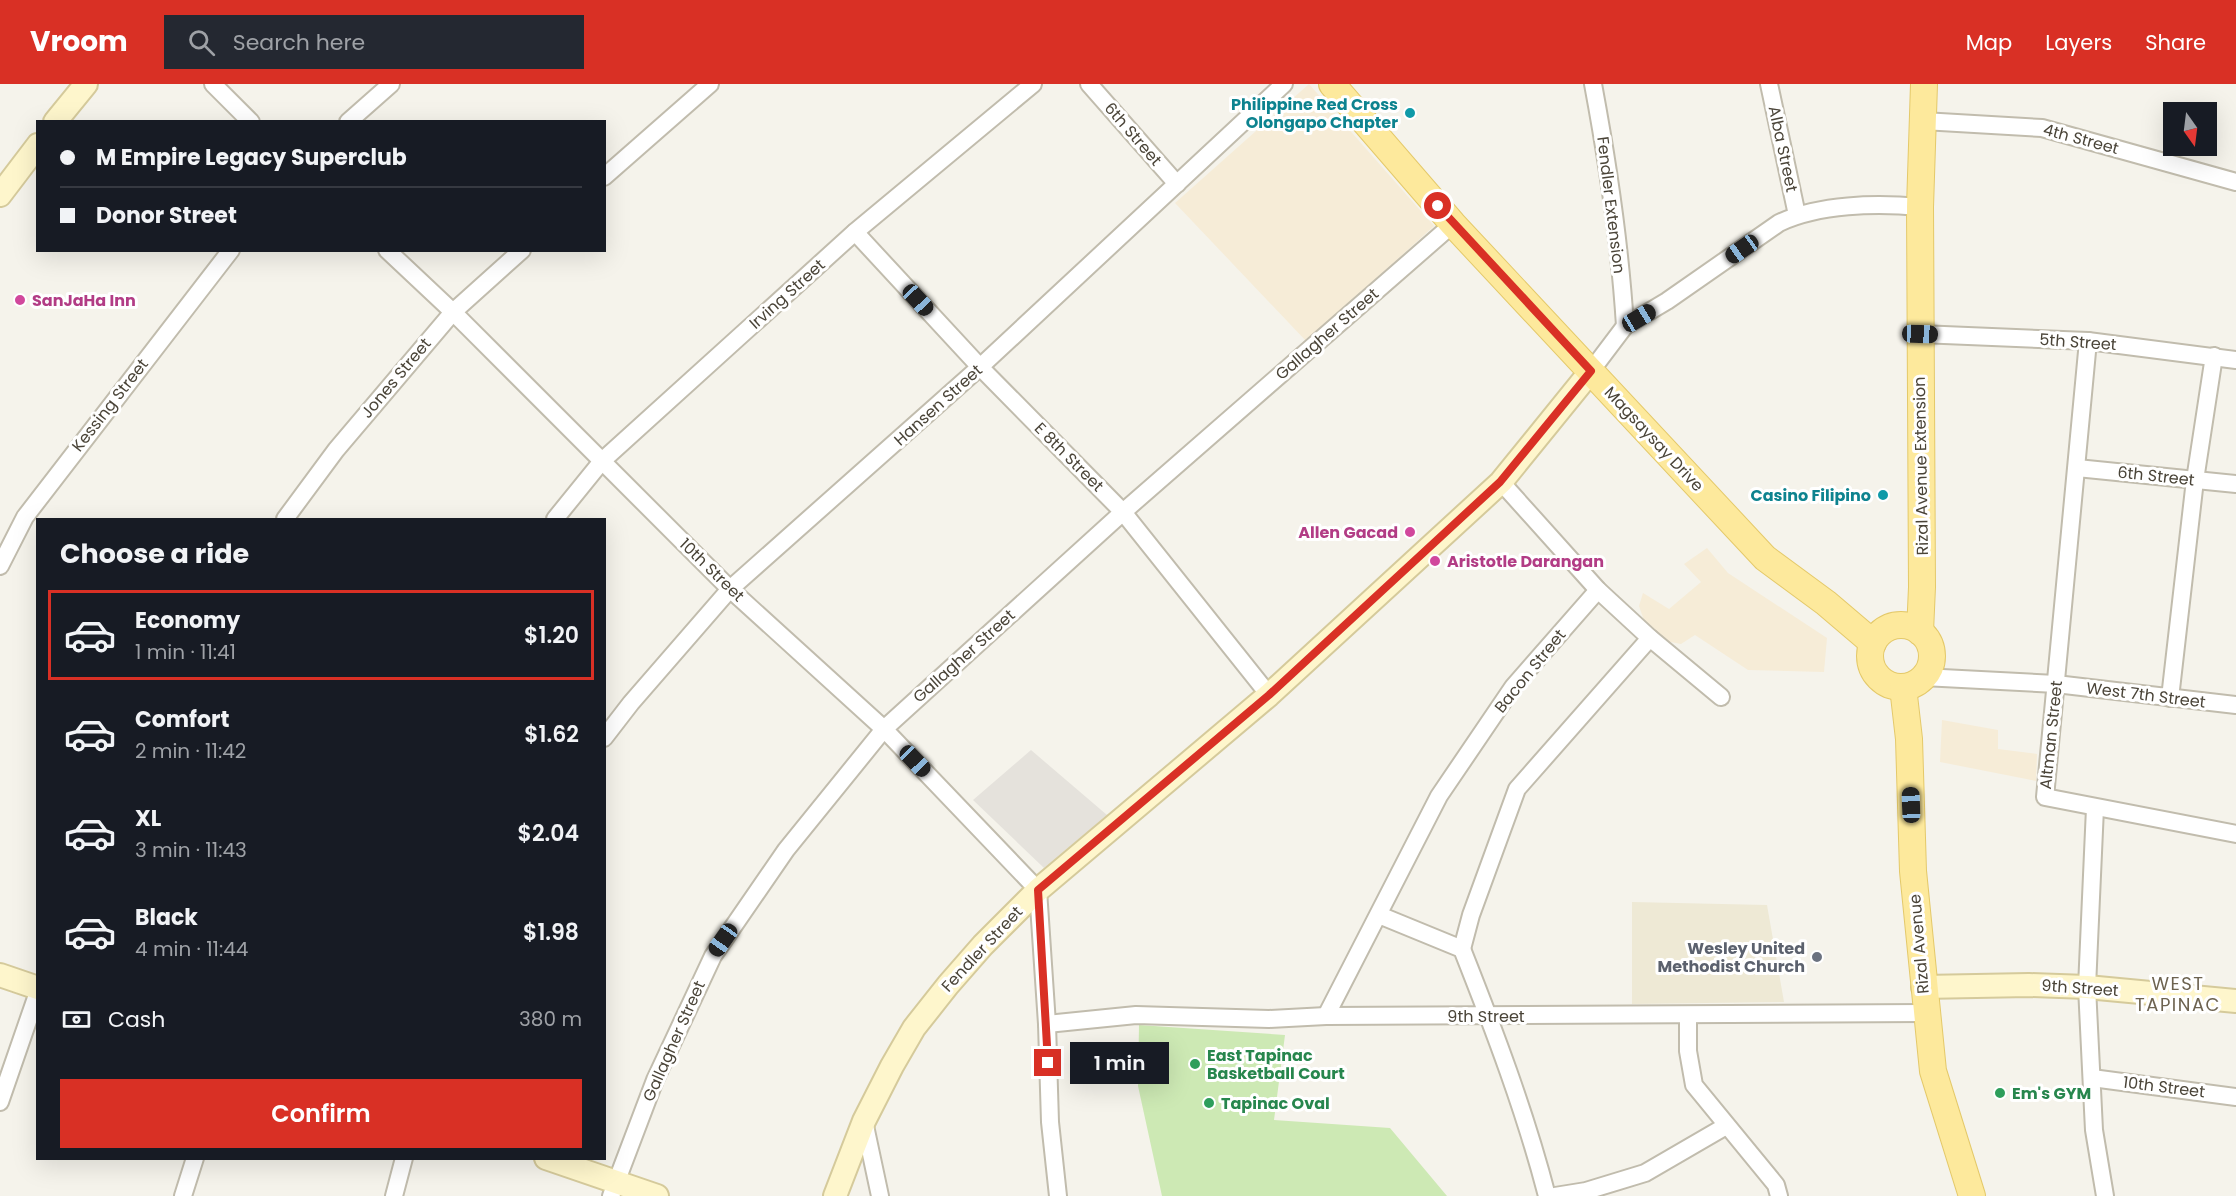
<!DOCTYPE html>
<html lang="en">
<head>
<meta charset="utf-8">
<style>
  :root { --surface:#171b24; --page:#242831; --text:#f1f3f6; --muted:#9ea1a6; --line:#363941; --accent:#d93025 }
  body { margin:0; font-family:Poppins,sans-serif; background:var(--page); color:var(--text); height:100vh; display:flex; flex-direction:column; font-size:22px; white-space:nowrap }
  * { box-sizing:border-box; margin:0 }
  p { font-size:20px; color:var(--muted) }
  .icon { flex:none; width:33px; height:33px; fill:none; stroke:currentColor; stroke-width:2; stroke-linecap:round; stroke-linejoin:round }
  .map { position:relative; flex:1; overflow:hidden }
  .drawer { position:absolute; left:36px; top:434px; width:570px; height:642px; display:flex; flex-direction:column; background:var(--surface); border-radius:0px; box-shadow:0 6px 24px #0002 }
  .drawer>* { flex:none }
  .top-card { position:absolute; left:36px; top:36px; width:570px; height:132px; border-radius:0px; box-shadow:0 6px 24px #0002; display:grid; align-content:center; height:132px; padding:0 24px; background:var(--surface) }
  .needle { width:39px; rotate:166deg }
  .buttons { position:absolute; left:2163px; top:18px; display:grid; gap:12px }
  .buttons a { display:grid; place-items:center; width:54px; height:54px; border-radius:0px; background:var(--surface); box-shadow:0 6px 24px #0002; font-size:30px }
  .end { position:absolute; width:27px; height:27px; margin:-14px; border:8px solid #d93025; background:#fff; box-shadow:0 0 0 3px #fff }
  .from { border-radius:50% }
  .bubble { position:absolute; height:42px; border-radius:0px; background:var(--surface); box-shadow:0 6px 24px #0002; font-size:20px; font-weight:600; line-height:42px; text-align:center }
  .car { position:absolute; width:18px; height:36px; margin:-18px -9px; border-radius:8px; box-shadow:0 0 4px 2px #0007; background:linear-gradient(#222 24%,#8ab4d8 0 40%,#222 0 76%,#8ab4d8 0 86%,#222 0) }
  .top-card b { display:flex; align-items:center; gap:21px; height:57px; font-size:22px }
  .top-card b+b { border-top:2px solid var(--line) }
  .top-card i { width:15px; height:15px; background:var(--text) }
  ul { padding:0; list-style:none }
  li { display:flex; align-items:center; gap:18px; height:90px; margin:0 12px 9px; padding:0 12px; border:3px solid transparent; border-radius:0px }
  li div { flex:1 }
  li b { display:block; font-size:22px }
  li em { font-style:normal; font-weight:600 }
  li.selected { border-color:var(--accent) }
  li>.icon { width:54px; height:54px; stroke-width:1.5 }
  h2 { padding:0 24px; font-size:27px; line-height:72px }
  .pay { display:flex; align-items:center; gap:15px; height:66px; padding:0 24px; font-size:22px }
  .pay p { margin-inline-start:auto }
  .action { display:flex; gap:12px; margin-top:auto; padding:12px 24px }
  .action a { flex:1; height:69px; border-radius:0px; background:var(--accent); color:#fff; font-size:24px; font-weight:600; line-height:69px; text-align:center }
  header { display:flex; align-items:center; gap:36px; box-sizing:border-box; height:84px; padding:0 30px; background:var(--accent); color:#fff }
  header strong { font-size:28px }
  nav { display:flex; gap:33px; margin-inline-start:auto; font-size:21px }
  .search { width:420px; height:54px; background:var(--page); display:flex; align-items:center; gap:15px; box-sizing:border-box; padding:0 21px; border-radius:0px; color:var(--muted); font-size:22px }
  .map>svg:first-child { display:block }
  .commercial { fill:#f6ecd7 }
  .industrial { fill:#e5e2dc }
  .education { fill:#eee9d5 }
  .green { fill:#cde9b4 }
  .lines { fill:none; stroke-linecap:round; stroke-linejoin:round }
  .street-casing { stroke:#c1bcad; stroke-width:20 }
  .secondary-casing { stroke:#d5ca9b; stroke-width:26 }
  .primary-casing { stroke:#e4c96a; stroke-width:28 }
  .street { stroke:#fff; stroke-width:16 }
  .secondary { stroke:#fef6cc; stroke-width:22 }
  .primary { stroke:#fde99c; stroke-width:26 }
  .route { stroke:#d93025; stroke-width:8 }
  .culture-dot { fill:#0f9aa8; stroke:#fff; stroke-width:2 }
  .hotel-dot { fill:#d1479c; stroke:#fff; stroke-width:2 }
  .worship-dot { fill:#6b7280; stroke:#fff; stroke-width:2 }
  .leisure-dot { fill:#2e9e5b; stroke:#fff; stroke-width:2 }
  .labels { text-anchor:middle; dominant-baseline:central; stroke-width:6; stroke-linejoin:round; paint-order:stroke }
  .culture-label { font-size:16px; font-weight:bold; fill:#0d838f; stroke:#fff; text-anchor:end }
  .street-label { font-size:16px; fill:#4a4438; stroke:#fff }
  .hotel-label { font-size:16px; font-weight:bold; fill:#b23c85; stroke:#fff; text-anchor:start }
  .worship-label { font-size:16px; font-weight:bold; fill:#5b616d; stroke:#fff; text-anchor:end }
  .leisure-label { font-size:16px; font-weight:bold; fill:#27864d; stroke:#fff; text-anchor:start }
  .neighbourhood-label { font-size:18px; letter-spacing:1.5px; fill:#6d6350; stroke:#fff }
</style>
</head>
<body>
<header>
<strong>Vroom</strong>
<div class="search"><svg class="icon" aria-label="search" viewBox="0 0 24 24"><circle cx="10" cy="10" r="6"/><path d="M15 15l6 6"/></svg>Search here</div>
<nav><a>Map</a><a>Layers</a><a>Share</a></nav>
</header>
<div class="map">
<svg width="2236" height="1112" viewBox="0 0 2236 1112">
  <rect width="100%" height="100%" fill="#f5f3eb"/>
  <g class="commercial">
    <path d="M 1309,0 L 1434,142 L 1307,258 L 1175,119 Z"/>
    <path d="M 1707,464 L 1728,489 L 1827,554 L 1824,588 L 1748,586 L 1695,551 L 1681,560 L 1650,554 L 1639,522 L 1643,509 L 1669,525 L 1701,498 L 1684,480 Z"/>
    <path d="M 1942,636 L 1998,646 L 1998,665 L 2037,670 L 2036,697 L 1940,678 Z"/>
  </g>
  <path class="industrial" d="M 1031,666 L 1107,731 L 1044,784 L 973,716 Z"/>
  <path class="education" d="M 1632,818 L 1767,821 L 1784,918 L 1632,920 Z"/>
  <path class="green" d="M 1139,941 L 1285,951 L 1274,1036 L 1390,1044 L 1447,1112 L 1162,1112 L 1138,1002 Z"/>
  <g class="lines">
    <defs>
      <g id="street">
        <path d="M 213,0 L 251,38"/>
        <path d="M 1089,0 L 1177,100"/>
        <path d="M 1593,0 C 1608,80 1620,161 1625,242"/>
        <path d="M 1769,0 L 1797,131"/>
        <path d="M 1923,37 L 2042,44 L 2236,98"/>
        <path d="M 348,38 L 391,0"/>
        <path d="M 604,93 L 710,0"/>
        <path d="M 855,148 L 980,283 L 1123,428 L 1269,611"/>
        <path d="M 387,166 L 453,228 L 730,505 L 884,645 L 1038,806 L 1047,940 L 1050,1038 L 1058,1112"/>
        <path d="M 1920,250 L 2088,257 L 2236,276"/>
        <path d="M 2088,257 L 2045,713 L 2236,750"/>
        <path d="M 1591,287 L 1625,242 L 1667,217 L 1779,139 C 1819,120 1876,119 1920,123"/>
        <path d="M 2077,384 L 2236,400"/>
        <path d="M 1501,398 L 1598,506 L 1650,554 L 1721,613"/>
        <path d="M 285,435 L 336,366 L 453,228 L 522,166"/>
        <path d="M 555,435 L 602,377 L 855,148 L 1033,0"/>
        <path d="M 0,482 L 25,433 L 231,166"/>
        <path d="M 1923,593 L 2056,600 L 2236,621"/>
        <path d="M 2170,614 L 2195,396 L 2214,272"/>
        <path d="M 604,654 L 631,619 L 730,505 L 980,283 L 1284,0"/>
        <path d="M 2095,724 L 2087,903 L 2094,1046 L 2105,1112"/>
        <path d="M 1379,831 L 1462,865 C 1494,946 1525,1027 1547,1112"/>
        <path d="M 1462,865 L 1471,831 L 1517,705 L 1650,554"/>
        <path d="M 1688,931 L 1688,967 L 1694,1001 L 1776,1101 L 1779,1112"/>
        <path d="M 1326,932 L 1439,712 L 1513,603 L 1598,506"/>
        <path d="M 1047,940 L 1136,931 L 1269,935 L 1326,932 L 1925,929"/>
        <path d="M 2092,994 L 2236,1013"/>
        <path d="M 0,1018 L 38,908"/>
        <path d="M 864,1037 L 880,1112"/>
        <path d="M 183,1112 L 195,1074"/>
        <path d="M 394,1112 L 404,1074"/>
        <path d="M 611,1112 L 655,996 L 713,872 L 786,766 L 884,645 L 1123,428 L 1453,140"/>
        <path d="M 1555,1112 L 1586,1107 L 1645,1089 L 1726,1042"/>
      </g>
      <g id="secondary">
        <path d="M 55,38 L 86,0"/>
        <path d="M 0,111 L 38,61"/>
        <path d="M 0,891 L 38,904"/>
        <path d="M 1923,903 L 2029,901 L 2087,903 L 2236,917"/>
        <path d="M 546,1074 L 657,1112"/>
        <path d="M 835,1112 L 864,1037 L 892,982 L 914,944 L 948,901 L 983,861 L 1038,806 L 1269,611 L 1501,398 L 1591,287"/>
      </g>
      <g id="primary">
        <path d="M 1332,0 L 1453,140 L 1765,474 L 1826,519 L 1873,559"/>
        <circle cx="1901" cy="572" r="31"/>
        <path d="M 1920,548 L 1922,503 L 1920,123 L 1924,0"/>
        <path d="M 1903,603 L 1909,655 L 1913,787 L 1933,987 L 1972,1112"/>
      </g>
    </defs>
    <use href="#street" class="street-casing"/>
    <use href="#secondary" class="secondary-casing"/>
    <use href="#primary" class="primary-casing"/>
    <use href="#street" class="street"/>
    <use href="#secondary" class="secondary"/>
    <use href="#primary" class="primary"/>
  </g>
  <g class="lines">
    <path class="route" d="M 1048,979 L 1038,806 L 1269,611 L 1500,398 L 1591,287 L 1438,122"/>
  </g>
  <g class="culture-dot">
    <circle cx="1410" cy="29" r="6"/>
    <circle cx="1883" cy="411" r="6"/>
  </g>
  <g class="hotel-dot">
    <circle cx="20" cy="216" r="6"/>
    <circle cx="1410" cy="448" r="6"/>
    <circle cx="1435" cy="477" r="6"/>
  </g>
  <circle class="worship-dot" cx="1817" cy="873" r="6"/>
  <g class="leisure-dot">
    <circle cx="1195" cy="980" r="6"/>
    <circle cx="2000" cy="1009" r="6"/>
    <circle cx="1209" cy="1019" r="6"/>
  </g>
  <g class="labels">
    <g class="culture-label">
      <text x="1398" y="20">Philippine Red Cross<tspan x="1398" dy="18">Olongapo Chapter</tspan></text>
      <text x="1871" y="411">Casino Filipino</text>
    </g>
    <g class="street-label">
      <text transform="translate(1133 50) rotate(49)">6th Street</text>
      <text transform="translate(2081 55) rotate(15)">4th Street</text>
      <text transform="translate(1783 65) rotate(78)">Alba Street</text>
      <text transform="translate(1611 121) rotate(83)">Fendler Extension</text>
      <text transform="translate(787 210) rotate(-42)">Irving Street</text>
      <text transform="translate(1327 250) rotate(-41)">Gallagher Street</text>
      <text transform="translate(2078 258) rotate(4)">5th Street</text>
      <text transform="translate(396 294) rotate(-50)">Jones Street</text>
      <text transform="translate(110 321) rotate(-52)">Kessing Street</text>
      <text transform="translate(938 321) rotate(-42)">Hansen Street</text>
      <text transform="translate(1654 355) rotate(47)">Magsaysay Drive</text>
      <text transform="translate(1069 373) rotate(45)">E 8th Street</text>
      <text transform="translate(1921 382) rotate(-91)">Rizal Avenue Extension</text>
      <text transform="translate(2156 392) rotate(6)">6th Street</text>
      <text transform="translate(712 486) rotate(44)">10th Street</text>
      <text transform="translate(964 572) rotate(-42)">Gallagher Street</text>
      <text transform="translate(1530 587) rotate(-51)">Bacon Street</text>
      <text transform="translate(2146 611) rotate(7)">West 7th Street</text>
      <text transform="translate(2051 651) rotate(-84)">Altman Street</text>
      <text transform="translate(1919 860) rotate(-95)">Rizal Avenue</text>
      <text transform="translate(982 865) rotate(-47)">Fendler Street</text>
      <text transform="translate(2080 904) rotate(4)">9th Street</text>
      <text x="1486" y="932">9th Street</text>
      <text transform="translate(674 957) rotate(-66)">Gallagher Street</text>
      <text transform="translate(2164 1003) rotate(7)">10th Street</text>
    </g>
    <g class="hotel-label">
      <text x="32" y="216">SanJaHa Inn</text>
      <text x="1398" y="448" text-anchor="end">Allen Gacad</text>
      <text x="1447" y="477">Aristotle Darangan</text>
    </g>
    <g class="worship-label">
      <text x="1805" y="864">Wesley United<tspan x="1805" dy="18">Methodist Church</tspan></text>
    </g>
    <g class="leisure-label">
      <text x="1207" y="971">East Tapinac<tspan x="1207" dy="18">Basketball Court</tspan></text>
      <text x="2012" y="1009">Em's GYM</text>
      <text x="1221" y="1019">Tapinac Oval</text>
    </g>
    <g class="neighbourhood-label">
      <text x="2178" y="899">WEST<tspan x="2178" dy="21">TAPINAC</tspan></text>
    </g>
  </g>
</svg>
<div class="buttons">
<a><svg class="needle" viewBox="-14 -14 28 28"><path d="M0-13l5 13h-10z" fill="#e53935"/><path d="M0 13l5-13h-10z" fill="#9ea1a6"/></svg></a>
</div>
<i class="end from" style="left:1438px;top:122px"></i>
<i class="end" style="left:1048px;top:979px"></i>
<div class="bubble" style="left:1070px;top:958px;width:99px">1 min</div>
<i class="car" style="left:1742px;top:165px;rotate:235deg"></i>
<i class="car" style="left:918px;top:216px;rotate:137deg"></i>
<i class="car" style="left:1639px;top:234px;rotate:59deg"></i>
<i class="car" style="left:1920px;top:250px;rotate:92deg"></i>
<i class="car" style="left:915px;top:677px;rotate:136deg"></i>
<i class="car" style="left:1911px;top:721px;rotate:358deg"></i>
<i class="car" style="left:723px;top:856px;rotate:215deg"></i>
<div class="top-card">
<b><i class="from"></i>M Empire Legacy Superclub</b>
<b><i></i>Donor Street</b>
</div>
<section class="drawer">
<h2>Choose a ride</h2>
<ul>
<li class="selected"><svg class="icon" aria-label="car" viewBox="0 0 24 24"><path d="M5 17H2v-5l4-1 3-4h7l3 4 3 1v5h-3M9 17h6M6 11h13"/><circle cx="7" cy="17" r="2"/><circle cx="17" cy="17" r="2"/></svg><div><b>Economy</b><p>1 min · 11:41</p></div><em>$1.20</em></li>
<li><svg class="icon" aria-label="car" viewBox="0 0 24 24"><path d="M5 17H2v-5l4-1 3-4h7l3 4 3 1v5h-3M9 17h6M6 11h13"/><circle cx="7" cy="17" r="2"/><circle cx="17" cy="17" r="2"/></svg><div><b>Comfort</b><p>2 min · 11:42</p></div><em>$1.62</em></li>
<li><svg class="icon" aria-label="car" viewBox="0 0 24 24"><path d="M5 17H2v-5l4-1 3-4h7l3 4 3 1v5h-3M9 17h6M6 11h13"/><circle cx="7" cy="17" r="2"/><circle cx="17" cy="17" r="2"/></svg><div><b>XL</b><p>3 min · 11:43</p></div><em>$2.04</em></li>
<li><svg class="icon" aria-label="car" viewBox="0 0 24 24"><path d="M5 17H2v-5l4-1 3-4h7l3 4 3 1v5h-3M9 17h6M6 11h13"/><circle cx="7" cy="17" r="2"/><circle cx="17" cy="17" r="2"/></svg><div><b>Black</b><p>4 min · 11:44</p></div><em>$1.98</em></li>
</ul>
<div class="pay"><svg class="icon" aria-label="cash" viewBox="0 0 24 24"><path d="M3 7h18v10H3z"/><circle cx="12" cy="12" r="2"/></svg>Cash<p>380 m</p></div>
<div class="action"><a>Confirm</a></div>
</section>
</div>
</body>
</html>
